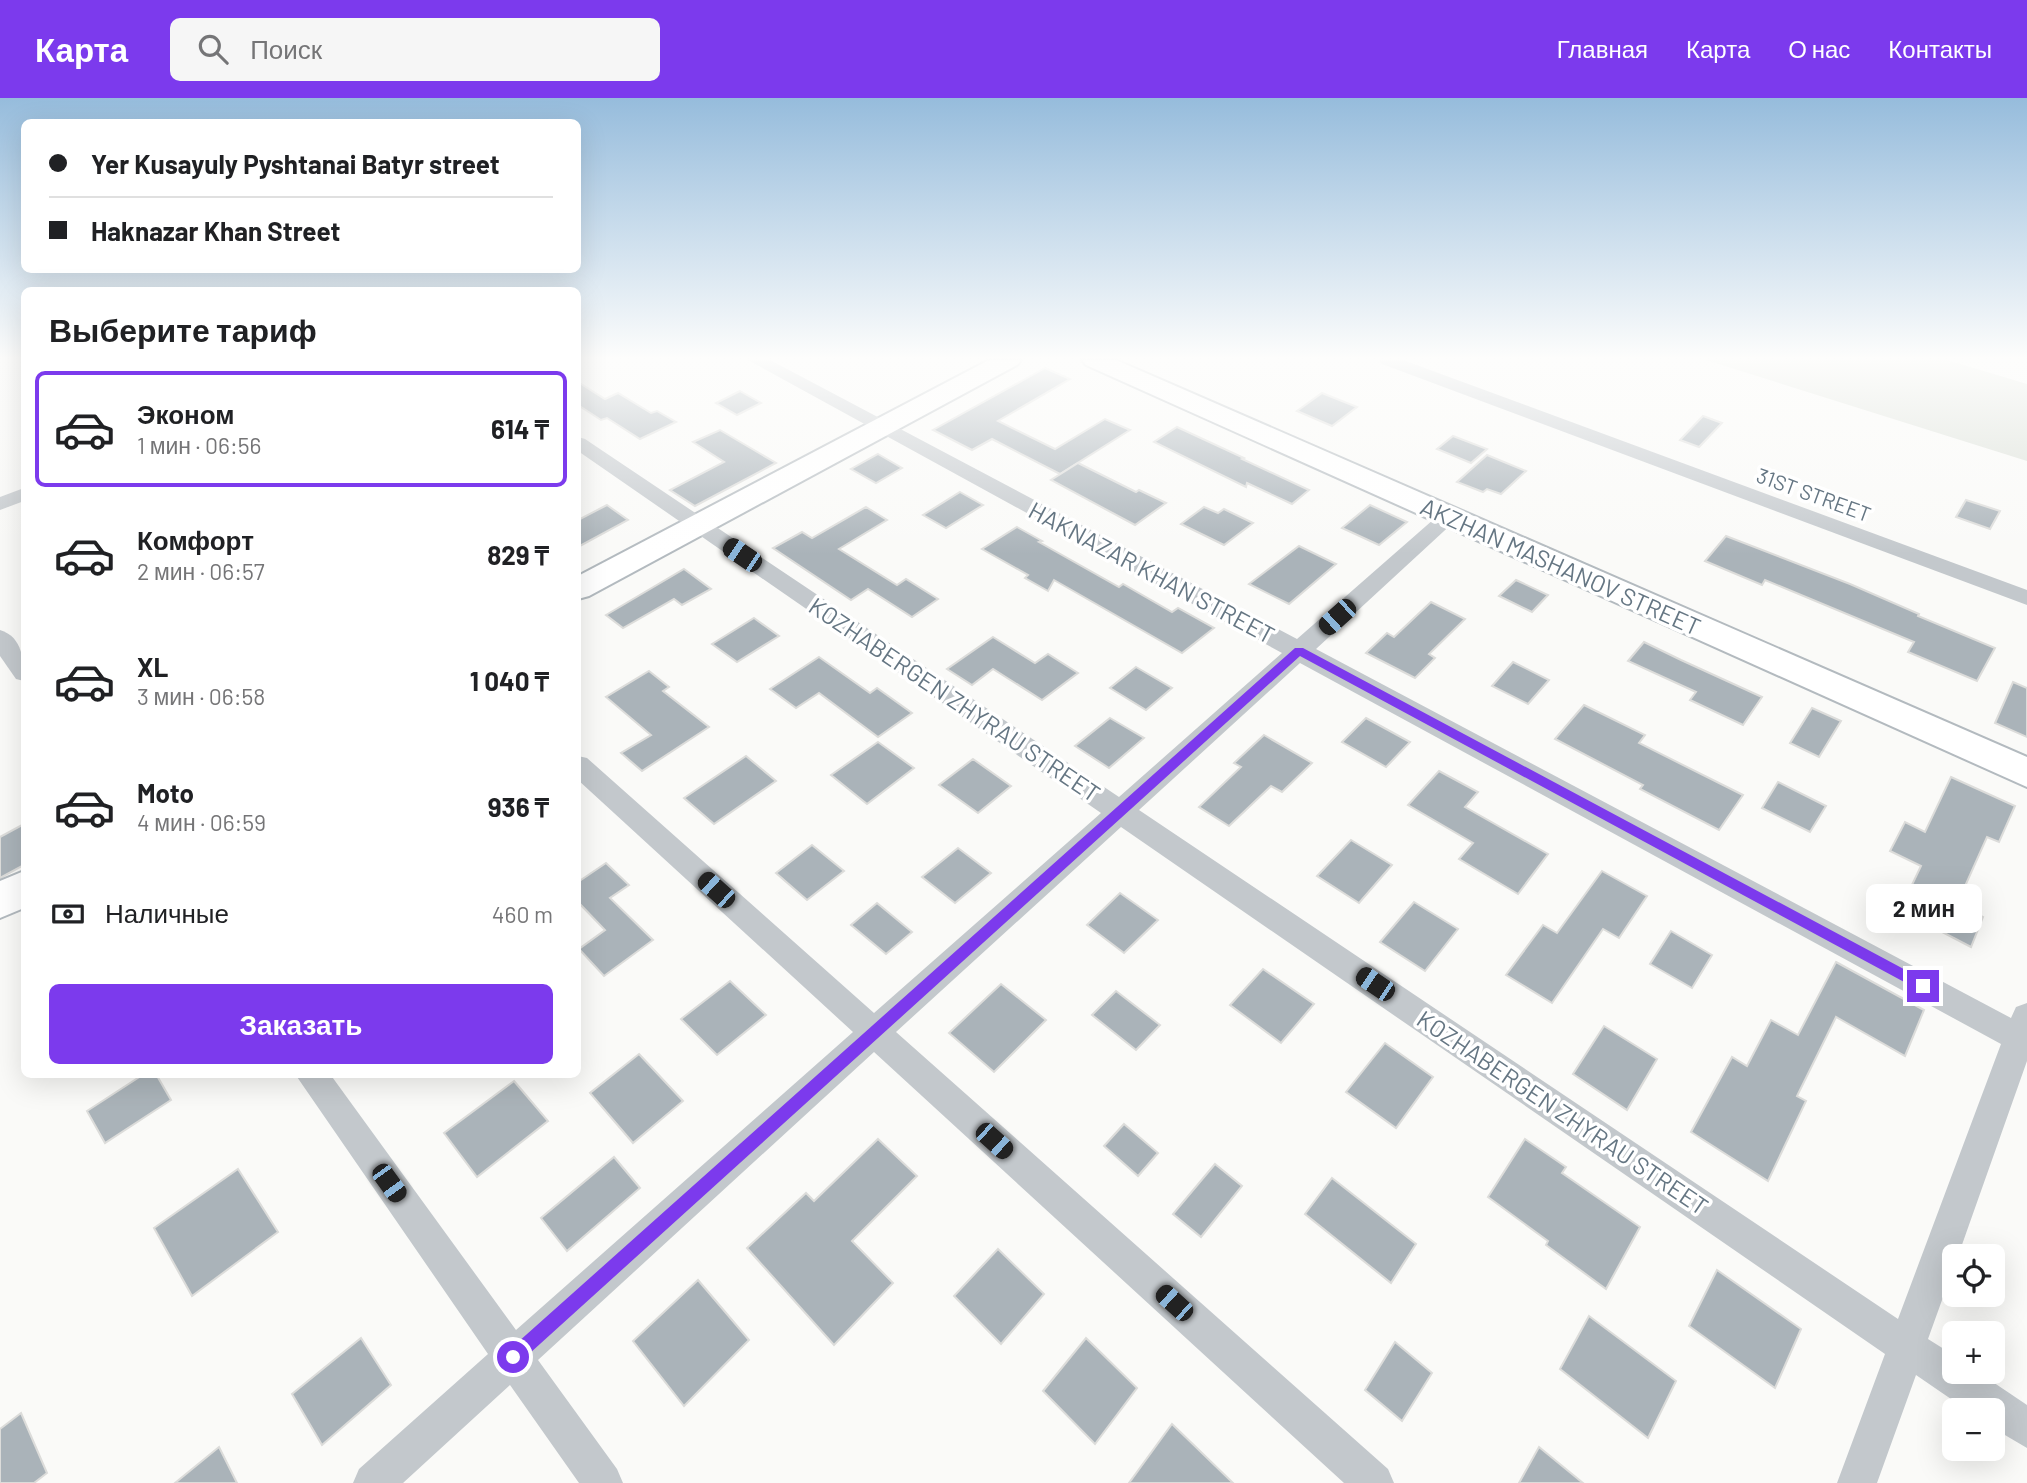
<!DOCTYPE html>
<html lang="ru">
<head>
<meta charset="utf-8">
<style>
  :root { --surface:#fff; --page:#f6f6f6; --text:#202124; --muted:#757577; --line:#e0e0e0; --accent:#7c3aed }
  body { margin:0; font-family:Barlow,sans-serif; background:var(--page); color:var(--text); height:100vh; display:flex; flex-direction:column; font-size:26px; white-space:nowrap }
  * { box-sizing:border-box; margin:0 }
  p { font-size:23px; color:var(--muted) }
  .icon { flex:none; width:38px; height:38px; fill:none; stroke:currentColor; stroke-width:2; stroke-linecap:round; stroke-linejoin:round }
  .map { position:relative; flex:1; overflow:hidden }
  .details { position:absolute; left:21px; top:189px; width:560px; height:791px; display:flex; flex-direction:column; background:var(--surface); border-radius:10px; box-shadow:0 7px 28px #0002 }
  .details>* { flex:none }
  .hud { position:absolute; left:21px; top:21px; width:560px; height:154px; border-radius:10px; box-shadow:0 7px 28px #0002; display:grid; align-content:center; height:154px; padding:0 28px; background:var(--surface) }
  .buttons { position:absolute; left:1942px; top:1146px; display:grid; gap:14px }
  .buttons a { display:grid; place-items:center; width:63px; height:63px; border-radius:10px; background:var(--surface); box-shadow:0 7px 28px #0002; font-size:35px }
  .end { position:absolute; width:32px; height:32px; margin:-16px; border:9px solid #7c3aed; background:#fff; box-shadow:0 0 0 4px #fff }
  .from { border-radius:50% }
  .bubble { position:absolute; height:49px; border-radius:10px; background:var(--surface); box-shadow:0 7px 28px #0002; font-size:23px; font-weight:700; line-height:49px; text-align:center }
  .car { position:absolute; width:21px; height:42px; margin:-21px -10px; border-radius:9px; box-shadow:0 0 5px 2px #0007; background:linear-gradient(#222 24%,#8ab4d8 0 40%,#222 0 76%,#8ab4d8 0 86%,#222 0) }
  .hud b { display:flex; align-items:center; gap:24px; height:66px; font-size:26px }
  .hud b+b { border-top:2px solid var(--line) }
  .hud i { width:18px; height:18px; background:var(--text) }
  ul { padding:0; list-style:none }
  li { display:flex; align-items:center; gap:21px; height:116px; margin:0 14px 10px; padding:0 14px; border:4px solid transparent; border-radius:10px }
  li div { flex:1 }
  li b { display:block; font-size:26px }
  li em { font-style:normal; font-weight:700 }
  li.selected { border-color:var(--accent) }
  li>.icon { width:63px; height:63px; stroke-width:1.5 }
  h2 { padding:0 28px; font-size:32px; line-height:84px }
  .pay { display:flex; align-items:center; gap:18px; height:77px; padding:0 28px; font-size:26px }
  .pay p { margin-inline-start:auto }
  .button { display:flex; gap:14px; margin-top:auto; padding:14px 28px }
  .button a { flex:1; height:80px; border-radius:10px; background:var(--accent); color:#fff; font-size:28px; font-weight:700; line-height:80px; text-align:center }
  header { display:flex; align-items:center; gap:42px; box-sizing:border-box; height:98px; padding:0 35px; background:var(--accent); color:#fff }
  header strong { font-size:33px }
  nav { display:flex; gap:38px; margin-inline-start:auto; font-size:24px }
  .search { width:490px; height:63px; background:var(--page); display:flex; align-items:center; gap:18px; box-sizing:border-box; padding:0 24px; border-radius:10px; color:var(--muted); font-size:26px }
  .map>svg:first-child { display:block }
  .green { fill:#dadfd7 }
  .building { fill:#aab3b9; stroke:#dcdcda; stroke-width:2 }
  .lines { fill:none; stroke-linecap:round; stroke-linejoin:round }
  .secondary-casing { stroke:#b3babf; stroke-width:4 }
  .street { fill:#c3c8cc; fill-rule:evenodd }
  .secondary { fill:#fff; fill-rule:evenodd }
  .route { fill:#7c3aed }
  .labels { text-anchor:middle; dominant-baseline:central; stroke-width:7; stroke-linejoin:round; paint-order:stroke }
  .far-street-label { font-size:21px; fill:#657683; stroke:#fff }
  .street-label { font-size:24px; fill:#657683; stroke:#fff }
</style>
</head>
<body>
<header>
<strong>Карта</strong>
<div class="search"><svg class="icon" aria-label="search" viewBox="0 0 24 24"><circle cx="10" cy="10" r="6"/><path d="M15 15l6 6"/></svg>Поиск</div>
<nav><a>Главная</a><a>Карта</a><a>О нас</a><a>Контакты</a></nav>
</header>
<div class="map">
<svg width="2027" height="1385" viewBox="0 0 2027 1385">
  <rect width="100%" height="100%" fill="#fafaf8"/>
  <path class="green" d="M 1706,262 L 1947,262 L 2027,286 L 2027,363 Z"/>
  <g class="building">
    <path d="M 1045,270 L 1070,281 L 998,323 L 1055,351 L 1105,321 L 1130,332 L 1060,376 L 992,341 L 972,352 L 933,332 Z"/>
    <path d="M 578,284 L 605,301 L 618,295 L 651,315 L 657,313 L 676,324 L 640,341 L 607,320 L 601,322 L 578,307 Z"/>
    <path d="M 740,293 L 761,305 L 737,317 L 716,305 Z"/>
    <path d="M 1322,295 L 1357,309 L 1332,328 L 1297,313 Z"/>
    <path d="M 1703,318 L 1722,325 L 1699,349 L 1680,342 Z"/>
    <path d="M 1177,329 L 1244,360 L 1242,361 L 1309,392 L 1292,406 L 1247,385 L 1246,389 L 1154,344 Z"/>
    <path d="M 720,332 L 776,365 L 695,408 L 670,392 L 724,364 L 693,344 Z"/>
    <path d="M 1453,338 L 1487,351 L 1471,365 L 1437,351 Z"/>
    <path d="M 878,356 L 902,370 L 876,385 L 851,371 Z"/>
    <path d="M 1487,357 L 1526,373 L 1501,396 L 1487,391 L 1483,394 L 1457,384 Z"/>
    <path d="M 1078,365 L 1136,394 L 1139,392 L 1166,405 L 1135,427 L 1051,382 Z"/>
    <path d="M 960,394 L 983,407 L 946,430 L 923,417 Z"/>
    <path d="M 1966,402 L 2000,413 L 1990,431 L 1956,419 Z"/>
    <path d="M 607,407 L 628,422 L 578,449 L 578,422 Z"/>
    <path d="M 1370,407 L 1407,424 L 1379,447 L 1342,430 Z"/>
    <path d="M 866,409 L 887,422 L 839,451 L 897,487 L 906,481 L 938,501 L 912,519 L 868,491 L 851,502 L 773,450 L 802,434 L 812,440 Z"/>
    <path d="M 1204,409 L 1218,415 L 1224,411 L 1253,425 L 1224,447 L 1181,426 Z"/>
    <path d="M 1017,429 L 1042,443 L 1039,444 L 1119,489 L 1123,486 L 1172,514 L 1178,510 L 1214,530 L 1182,555 L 1054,482 L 1048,493 L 1025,480 L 1028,477 L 982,451 Z"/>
    <path d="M 1726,438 L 1850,486 L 1919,516 L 1918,518 L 1995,550 L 1977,583 L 1908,554 L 1914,544 L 1765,482 L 1762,487 L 1705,463 Z"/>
    <path d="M 1299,448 L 1336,466 L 1289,506 L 1249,486 Z"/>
    <path d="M 684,471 L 711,491 L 682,507 L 674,501 L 623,530 L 606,517 Z"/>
    <path d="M 1516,482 L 1548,497 L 1532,514 L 1499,498 Z"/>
    <path d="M 1431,504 L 1465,521 L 1429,556 L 1435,560 L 1415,580 L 1366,555 L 1387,535 L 1394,539 Z"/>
    <path d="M 754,520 L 779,538 L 737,564 L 712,546 Z"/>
    <path d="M 993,539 L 1035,565 L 1048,556 L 1078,575 L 1042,602 L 993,571 L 972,587 L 947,571 Z"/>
    <path d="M 1644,544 L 1681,562 L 1762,599 L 1743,627 L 1690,602 L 1696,594 L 1628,563 Z"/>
    <path d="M 819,559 L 870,595 L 877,590 L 912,615 L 878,639 L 819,595 L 796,610 L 770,591 Z"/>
    <path d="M 1513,564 L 1549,582 L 1528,606 L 1492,588 Z"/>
    <path d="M 1136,569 L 1172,590 L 1146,612 L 1110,590 Z"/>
    <path d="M 649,573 L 669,589 L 663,593 L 709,629 L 642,673 L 621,655 L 651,637 L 606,599 Z"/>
    <path d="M 2013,584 L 2027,590 L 2027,639 L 1995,625 Z"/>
    <path d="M 1584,607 L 1645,637 L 1639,645 L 1743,697 L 1719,732 L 1640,691 L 1643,687 L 1555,641 Z"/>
    <path d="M 1812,610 L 1841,623 L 1819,659 L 1790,645 Z"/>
    <path d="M 1110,620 L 1144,640 L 1109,670 L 1075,648 Z"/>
    <path d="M 1366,620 L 1410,644 L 1386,669 L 1342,644 Z"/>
    <path d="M 1264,637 L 1312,665 L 1282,694 L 1271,688 L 1229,728 L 1199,709 L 1241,669 L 1234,665 Z"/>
    <path d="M 878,644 L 914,670 L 867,706 L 831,677 Z"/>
    <path d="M 746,658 L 776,683 L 714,726 L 684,700 Z"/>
    <path d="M 973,661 L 1011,688 L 978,715 L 939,687 Z"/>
    <path d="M 1439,673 L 1478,694 L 1465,709 L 1548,756 L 1518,796 L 1459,761 L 1473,745 L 1408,707 Z"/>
    <path d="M 1951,679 L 2015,708 L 1999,744 L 1987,739 L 1957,806 L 1983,819 L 1971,849 L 1900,812 L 1921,768 L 1890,753 L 1905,724 L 1925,734 Z"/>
    <path d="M 1778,684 L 1826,708 L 1810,734 L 1762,710 Z"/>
    <path d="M 24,726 L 24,767 L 0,780 L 0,739 Z"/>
    <path d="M 1351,742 L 1392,767 L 1359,805 L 1317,778 Z"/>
    <path d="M 812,747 L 844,773 L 807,802 L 776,775 Z"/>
    <path d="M 958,750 L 991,775 L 955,805 L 922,779 Z"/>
    <path d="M 606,765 L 629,787 L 610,800 L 653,842 L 604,878 L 579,851 L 605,832 L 578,804 L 578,784 Z"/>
    <path d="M 1602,773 L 1647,798 L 1619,840 L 1603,831 L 1552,905 L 1506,877 L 1543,827 L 1557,835 Z"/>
    <path d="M 1120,795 L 1158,822 L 1124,855 L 1087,827 Z"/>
    <path d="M 1414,804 L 1458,831 L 1425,873 L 1380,844 Z"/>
    <path d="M 877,805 L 912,834 L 886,856 L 851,827 Z"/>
    <path d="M 1671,833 L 1712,857 L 1692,890 L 1650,866 Z"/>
    <path d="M 1836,864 L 1924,912 L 1905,958 L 1836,919 L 1797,998 L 1806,1003 L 1768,1083 L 1691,1034 L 1732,959 L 1747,968 L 1771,922 L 1798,937 Z"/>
    <path d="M 1263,871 L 1314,906 L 1281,945 L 1230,907 Z"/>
    <path d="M 730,883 L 766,917 L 717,957 L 681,921 Z"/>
    <path d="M 1001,886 L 1046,922 L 994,974 L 949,935 Z"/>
    <path d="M 1116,893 L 1160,927 L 1136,952 L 1092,917 Z"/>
    <path d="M 1604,928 L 1657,961 L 1627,1012 L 1573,976 Z"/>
    <path d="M 1385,945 L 1433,979 L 1396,1030 L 1346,994 Z"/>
    <path d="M 639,956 L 683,1003 L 633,1045 L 590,995 Z"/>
    <path d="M 144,976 L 156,976 L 171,1002 L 105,1045 L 87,1013 Z"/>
    <path d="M 514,983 L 548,1023 L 477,1079 L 444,1035 Z"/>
    <path d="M 1124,1026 L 1158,1055 L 1138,1078 L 1104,1048 Z"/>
    <path d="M 878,1041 L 917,1078 L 852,1143 L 893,1185 L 834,1247 L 747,1150 L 806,1095 L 814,1103 Z"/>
    <path d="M 1525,1041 L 1566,1069 L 1562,1075 L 1640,1129 L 1606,1191 L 1546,1147 L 1548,1143 L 1488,1099 Z"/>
    <path d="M 614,1059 L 640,1090 L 567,1153 L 541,1120 Z"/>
    <path d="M 1215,1066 L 1242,1088 L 1201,1139 L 1173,1116 Z"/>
    <path d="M 238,1071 L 278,1134 L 192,1198 L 154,1130 Z"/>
    <path d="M 1332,1080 L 1416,1146 L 1391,1185 L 1305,1116 Z"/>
    <path d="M 998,1151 L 1044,1196 L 1001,1246 L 954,1198 Z"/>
    <path d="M 1717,1172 L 1801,1231 L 1775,1290 L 1689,1228 Z"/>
    <path d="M 698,1182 L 749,1242 L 684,1308 L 633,1243 Z"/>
    <path d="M 1589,1218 L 1676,1283 L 1648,1340 L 1560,1271 Z"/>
    <path d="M 361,1240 L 391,1287 L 322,1347 L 292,1296 Z"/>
    <path d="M 1086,1240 L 1137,1290 L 1095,1346 L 1043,1293 Z"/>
    <path d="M 1395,1244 L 1432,1275 L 1402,1323 L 1365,1292 Z"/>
    <path d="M 21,1315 L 47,1375 L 34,1385 L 0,1385 L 0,1331 Z"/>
    <path d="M 1172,1326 L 1233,1385 L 1129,1385 Z"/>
    <path d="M 219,1349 L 237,1385 L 175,1385 Z"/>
    <path d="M 1539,1349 L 1583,1385 L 1519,1385 Z"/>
  </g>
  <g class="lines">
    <defs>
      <g id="secondary">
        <path d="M 989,262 L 1021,262 L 1017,267 L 589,498 L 578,501 L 578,478 Z"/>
        <path d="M 1082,262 L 1116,262 L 2027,659 L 2027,689 L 1086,267 Z"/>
        <path d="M 24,773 L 24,810 L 0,820 L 0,783 Z"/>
      </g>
    </defs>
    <use href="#secondary" class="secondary-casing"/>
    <g class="street">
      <path d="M 748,262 L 770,262 L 1297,541 L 1442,414 L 1456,414 L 1459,418 L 1456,422 L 1316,551 L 2011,920 L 2016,909 L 2027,905 L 2027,963 L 1958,1158 L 1955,1158 L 1955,1166 L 1928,1241 L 1955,1258 L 1955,1274 L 1978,1274 L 2027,1307 L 2027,1350 L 1993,1330 L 1993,1312 L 1967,1312 L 1916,1277 L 1877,1385 L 1837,1385 L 1885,1256 L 1121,729 L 896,934 L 1388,1371 L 1394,1385 L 1344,1385 L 874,954 L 538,1262 L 617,1371 L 623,1385 L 579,1385 L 510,1287 L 403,1385 L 353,1385 L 359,1371 L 488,1256 L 295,976 L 330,976 L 516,1232 L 853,934 L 578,682 L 578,658 L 587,660 L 874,915 L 1101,715 L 578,353 L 578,339 L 585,341 L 1119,699 L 1282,555 ZM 1300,565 L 2001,946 L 1898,1221 L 1139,712 Z"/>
      <path d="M 1379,262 L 1403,262 L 2027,492 L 2027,507 L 1382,266 Z"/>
      <path d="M 24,390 L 24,403 L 0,412 L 0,399 Z"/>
      <path d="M 0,532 C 23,539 24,563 24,583 L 16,581 L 0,558 Z"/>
    </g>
    <use href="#secondary" class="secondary"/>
  </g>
  <linearGradient id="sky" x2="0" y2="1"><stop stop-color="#96bcdc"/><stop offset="0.57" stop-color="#fdfdfc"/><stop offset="1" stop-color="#fdfdfc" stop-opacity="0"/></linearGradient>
  <rect width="2027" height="456" fill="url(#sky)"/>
  <path class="route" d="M 1295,550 L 1303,550 L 1928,884 L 1928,892 L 1919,892 L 1300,558 L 519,1265 L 513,1268 L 507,1265 L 505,1259 L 507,1254 Z"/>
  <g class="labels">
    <g class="far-street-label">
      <text transform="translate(1814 396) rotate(20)">31ST STREET</text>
    </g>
    <g class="street-label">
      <text transform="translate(1561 468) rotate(24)">AKZHAN MASHANOV STREET</text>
      <text transform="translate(1152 474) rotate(28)">HAKNAZAR KHAN STREET</text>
      <text transform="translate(955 601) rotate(34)">KOZHABERGEN ZHYRAU STREET</text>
      <text transform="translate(1563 1014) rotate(34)">KOZHABERGEN ZHYRAU STREET</text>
    </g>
  </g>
</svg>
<div class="buttons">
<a><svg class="icon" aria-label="locate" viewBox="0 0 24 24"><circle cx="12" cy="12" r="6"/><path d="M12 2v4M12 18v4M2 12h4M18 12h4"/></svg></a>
<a>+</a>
<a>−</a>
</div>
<i class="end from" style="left:513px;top:1259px"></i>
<i class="end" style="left:1923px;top:888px"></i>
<div class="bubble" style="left:1866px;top:786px;width:116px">2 мин</div>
<i class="car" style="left:742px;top:457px;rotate:304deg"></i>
<i class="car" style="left:1337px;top:519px;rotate:228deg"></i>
<i class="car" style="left:716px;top:792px;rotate:312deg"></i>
<i class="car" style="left:1375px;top:886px;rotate:304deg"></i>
<i class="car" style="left:994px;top:1043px;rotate:132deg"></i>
<i class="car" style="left:389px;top:1085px;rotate:144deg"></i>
<i class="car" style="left:1174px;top:1205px;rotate:312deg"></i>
<div class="hud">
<b><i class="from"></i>Yer Kusayuly Pyshtanai Batyr street</b>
<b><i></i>Haknazar Khan Street</b>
</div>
<section class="details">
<h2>Выберите тариф</h2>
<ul>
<li class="selected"><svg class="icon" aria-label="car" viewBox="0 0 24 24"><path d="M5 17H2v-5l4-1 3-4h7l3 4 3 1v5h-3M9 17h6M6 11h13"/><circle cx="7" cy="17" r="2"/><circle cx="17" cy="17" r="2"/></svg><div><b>Эконом</b><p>1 мин · 06:56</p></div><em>614 ₸</em></li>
<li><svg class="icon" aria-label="car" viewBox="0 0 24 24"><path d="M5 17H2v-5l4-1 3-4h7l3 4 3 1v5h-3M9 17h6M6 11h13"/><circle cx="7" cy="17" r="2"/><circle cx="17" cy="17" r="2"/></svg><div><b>Комфорт</b><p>2 мин · 06:57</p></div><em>829 ₸</em></li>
<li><svg class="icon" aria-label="car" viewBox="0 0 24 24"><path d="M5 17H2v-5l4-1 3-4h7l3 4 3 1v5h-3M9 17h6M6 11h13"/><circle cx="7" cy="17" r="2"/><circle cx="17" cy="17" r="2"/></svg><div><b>XL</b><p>3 мин · 06:58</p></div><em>1 040 ₸</em></li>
<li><svg class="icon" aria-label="car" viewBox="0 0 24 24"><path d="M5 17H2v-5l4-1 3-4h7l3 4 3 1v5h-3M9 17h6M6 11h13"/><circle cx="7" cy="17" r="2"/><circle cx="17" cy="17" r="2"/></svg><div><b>Moto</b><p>4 мин · 06:59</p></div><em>936 ₸</em></li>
</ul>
<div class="pay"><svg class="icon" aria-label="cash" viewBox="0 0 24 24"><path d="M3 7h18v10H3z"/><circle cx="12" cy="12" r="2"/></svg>Наличные<p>460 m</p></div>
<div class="button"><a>Заказать</a></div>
</section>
</div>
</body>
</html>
